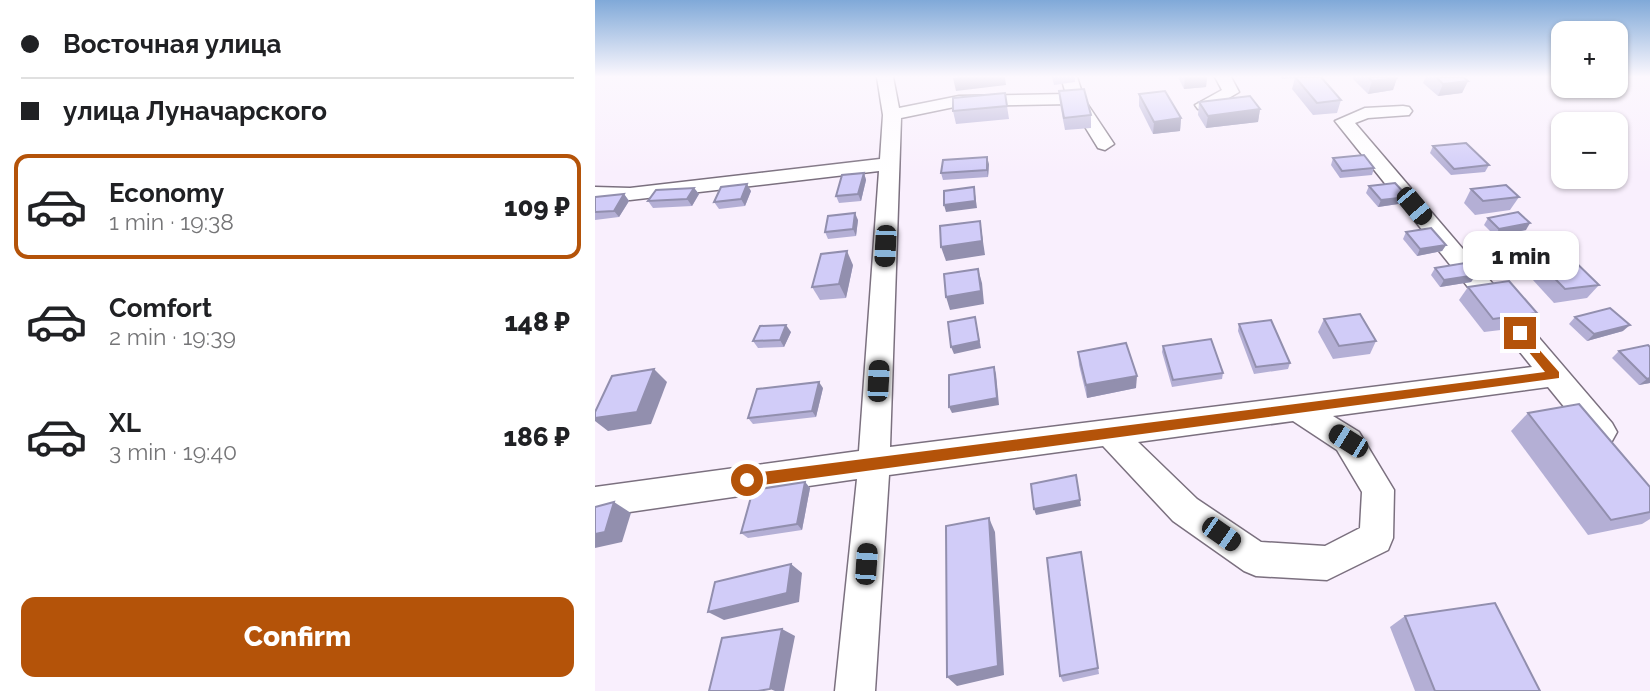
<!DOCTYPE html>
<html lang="en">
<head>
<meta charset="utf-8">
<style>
  :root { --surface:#fff; --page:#f2f2f2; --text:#202124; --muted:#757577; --line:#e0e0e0; --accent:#b45309 }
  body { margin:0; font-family:Raleway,sans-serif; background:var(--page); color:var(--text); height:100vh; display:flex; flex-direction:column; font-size:26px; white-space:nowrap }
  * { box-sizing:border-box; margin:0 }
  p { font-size:23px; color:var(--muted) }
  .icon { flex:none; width:38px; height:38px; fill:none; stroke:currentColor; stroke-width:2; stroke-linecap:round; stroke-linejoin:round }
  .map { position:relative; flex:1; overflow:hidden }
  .sheet { display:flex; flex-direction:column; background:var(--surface); width:595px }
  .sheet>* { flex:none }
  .hud { display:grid; align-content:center; height:154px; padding:0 21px; background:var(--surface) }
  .buttons { position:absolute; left:956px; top:21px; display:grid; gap:14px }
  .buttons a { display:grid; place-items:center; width:77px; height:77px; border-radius:14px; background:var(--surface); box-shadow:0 2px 5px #0004; font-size:35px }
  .end { position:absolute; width:32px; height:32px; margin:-16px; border:9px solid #b45309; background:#fff; box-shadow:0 0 0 4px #fff }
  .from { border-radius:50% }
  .bubble { position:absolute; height:49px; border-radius:14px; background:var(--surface); box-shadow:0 2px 5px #0004; font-size:23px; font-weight:800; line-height:49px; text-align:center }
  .car { position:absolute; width:21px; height:42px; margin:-21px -10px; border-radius:9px; box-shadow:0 0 5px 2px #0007; background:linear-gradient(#222 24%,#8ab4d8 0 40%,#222 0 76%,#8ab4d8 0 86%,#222 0) }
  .hud b { display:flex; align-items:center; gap:24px; height:66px; font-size:26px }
  .hud b+b { border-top:2px solid var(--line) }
  .hud i { width:18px; height:18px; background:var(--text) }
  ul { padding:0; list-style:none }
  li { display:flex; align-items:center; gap:21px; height:105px; margin:0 14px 10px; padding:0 7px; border:4px solid transparent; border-radius:14px }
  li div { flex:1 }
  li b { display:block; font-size:26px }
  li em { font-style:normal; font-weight:800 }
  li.selected { border-color:var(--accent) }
  li>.icon { width:63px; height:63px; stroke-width:1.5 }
  .button { display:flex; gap:14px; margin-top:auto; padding:14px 21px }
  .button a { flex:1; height:80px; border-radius:14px; background:var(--accent); color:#fff; font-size:28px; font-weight:800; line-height:80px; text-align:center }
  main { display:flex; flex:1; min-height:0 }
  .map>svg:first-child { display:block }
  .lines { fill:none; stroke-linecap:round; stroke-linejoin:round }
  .minor-casing { stroke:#7b707f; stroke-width:3 }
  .minor { fill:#fff; fill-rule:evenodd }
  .wall { fill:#b4afd5 }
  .shaded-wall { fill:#928fae }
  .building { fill:#d1ccf8; stroke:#928fae; stroke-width:2 }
  .route { fill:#b45309 }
</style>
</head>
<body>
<main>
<section class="sheet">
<div class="hud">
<b><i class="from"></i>Восточная улица</b>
<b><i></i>улица Луначарского</b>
</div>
<ul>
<li class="selected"><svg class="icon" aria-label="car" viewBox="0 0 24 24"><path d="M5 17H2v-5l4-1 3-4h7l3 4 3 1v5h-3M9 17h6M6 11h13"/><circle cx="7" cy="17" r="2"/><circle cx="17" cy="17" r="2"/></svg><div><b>Economy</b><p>1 min · 19:38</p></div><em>109 ₽</em></li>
<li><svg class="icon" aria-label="car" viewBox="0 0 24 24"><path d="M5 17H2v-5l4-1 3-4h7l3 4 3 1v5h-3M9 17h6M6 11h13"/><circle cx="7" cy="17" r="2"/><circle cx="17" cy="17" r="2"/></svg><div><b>Comfort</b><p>2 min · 19:39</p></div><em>148 ₽</em></li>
<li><svg class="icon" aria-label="car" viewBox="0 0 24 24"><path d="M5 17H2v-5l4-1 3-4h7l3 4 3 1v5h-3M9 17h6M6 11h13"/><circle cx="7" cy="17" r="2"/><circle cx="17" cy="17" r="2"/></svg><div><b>XL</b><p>3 min · 19:40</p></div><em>186 ₽</em></li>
</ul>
<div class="button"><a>Confirm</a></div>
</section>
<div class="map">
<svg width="1055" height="691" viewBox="0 0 1055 691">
  <rect width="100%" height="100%" fill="#f9effd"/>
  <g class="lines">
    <defs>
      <g id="minor">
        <path d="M 282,77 L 298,77 L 304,108 L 364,96 L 471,94 L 466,77 L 482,77 L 489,99 L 519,144 L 510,150 L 503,148 L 476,104 L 364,106 L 306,118 L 295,447 L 937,367 L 740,121 L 770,108 L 808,106 L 814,107 L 817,111 L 814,115 L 773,118 L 760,123 L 1017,423 L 1022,432 L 1017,441 L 1007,445 L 997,441 L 953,387 L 738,416 L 764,432 L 799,490 L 798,538 L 793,550 L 732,580 L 661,576 L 649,571 L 578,521 L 508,446 L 294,475 L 280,691 L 240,691 L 262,479 L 0,517 L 0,487 L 264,451 L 284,171 L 35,200 L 0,199 L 0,187 L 35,188 L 285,159 L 288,115 ZM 698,421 L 742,450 L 767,492 L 765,528 L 730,546 L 666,542 L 602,499 L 543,442 Z"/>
        <path d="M 620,77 L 636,77 L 644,92 L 615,109 L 603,109 L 600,105 L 627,90 Z"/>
      </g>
    </defs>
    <use href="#minor" class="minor-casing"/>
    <use href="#minor" class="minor"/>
  </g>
  <g class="wall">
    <path d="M 457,77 L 480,77 L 480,82 L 459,85 Z"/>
    <path d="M 583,77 L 612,77 L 611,87 L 589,89 Z"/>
    <path d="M 686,77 L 726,77 L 746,100 L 742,113 L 718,115 L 697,89 L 700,78 L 687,79 Z"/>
    <path d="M 758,77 L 802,77 L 802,78 L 798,90 L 773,94 L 758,79 Z"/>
    <path d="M 831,77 L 868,77 L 873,81 L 867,93 L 843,96 L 828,83 Z"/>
    <path d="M 464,91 L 496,115 L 496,128 L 470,130 L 465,104 Z"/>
    <path d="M 410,93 L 414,119 L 361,124 L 358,111 Z"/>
    <path d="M 544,94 L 586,118 L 585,131 L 558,134 L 544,106 Z"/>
    <path d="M 604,102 L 665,109 L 663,122 L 611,128 L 603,115 Z"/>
    <path d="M 838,146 L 894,165 L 890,172 L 856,175 L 835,153 Z"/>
    <path d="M 738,158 L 779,168 L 777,175 L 745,178 L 736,165 Z"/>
    <path d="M 394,164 L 393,177 L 348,180 L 346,173 Z"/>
    <path d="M 269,173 L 271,180 L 266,201 L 244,203 L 241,196 Z"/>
    <path d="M 774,186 L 810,203 L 783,207 L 771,193 Z"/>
    <path d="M 99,188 L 104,194 L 97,206 L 58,208 L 53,201 Z"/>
    <path d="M 876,189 L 924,197 L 915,210 L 880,215 L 869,203 Z"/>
    <path d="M 156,191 L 150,206 L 124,209 L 119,202 Z"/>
    <path d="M 29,194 L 34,201 L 24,217 L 0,220 L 0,197 Z"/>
    <path d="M 893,218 L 931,230 L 900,236 L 889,225 Z"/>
    <path d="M 263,220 L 261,236 L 233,239 L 230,232 Z"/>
    <path d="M 811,232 L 851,245 L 847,251 L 822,256 L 808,239 Z"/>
    <path d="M 936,254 L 1004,285 L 992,298 L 959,303 L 926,267 Z"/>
    <path d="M 258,265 L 251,298 L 225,300 L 217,287 Z"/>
    <path d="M 840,268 L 881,275 L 876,282 L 845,287 L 836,275 Z"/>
    <path d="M 873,287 L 942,313 L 931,327 L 889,332 L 864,300 Z"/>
    <path d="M 980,317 L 1028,331 L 992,341 L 974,324 Z"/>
    <path d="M 729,319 L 781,341 L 775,354 L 738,359 L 723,332 Z"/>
    <path d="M 644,324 L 695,363 L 693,369 L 659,374 L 643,331 Z"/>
    <path d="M 196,332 L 189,347 L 163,348 L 158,341 Z"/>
    <path d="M 568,346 L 628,373 L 627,379 L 577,387 L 567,352 Z"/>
    <path d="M 1055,347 L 1055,383 L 1044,385 L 1017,358 L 1024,351 Z"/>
    <path d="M 483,352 L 541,388 L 492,398 L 484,365 Z"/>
    <path d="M 228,388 L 221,417 L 158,424 L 153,418 Z"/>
    <path d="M 933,413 L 1055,487 L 1055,519 L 1047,524 L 993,535 L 916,431 Z"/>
    <path d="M 210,482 L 215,488 L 207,530 L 153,538 L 146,533 Z"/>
    <path d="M 486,552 L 504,674 L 468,682 L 465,676 Z"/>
    <path d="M 810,616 L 945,691 L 820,691 L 795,627 Z"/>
  </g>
  <g class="shaded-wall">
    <path d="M 366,77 L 410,77 L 411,85 L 361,91 L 358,78 Z"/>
    <path d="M 590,77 L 612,77 L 611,87 L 589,89 Z"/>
    <path d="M 802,78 L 798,90 L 773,94 L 777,81 Z"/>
    <path d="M 873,81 L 867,93 L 843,96 L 848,84 Z"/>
    <path d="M 665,109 L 663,122 L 611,128 L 613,116 Z"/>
    <path d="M 586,118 L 585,131 L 558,134 L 559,122 Z"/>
    <path d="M 392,157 L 394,164 L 393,177 L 392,170 Z"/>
    <path d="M 269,173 L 271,180 L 266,201 L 263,194 Z"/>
    <path d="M 152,184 L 156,191 L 150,206 L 146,199 Z"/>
    <path d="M 379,187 L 382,208 L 351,212 L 349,205 Z"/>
    <path d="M 99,188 L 104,194 L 97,206 L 92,199 Z"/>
    <path d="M 29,194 L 34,201 L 24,217 L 19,211 Z"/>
    <path d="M 813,197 L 810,203 L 783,207 L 786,200 Z"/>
    <path d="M 260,213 L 263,220 L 261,236 L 258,229 Z"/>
    <path d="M 385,221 L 390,255 L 351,261 L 346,247 Z"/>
    <path d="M 935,223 L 931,230 L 900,236 L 904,229 Z"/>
    <path d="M 851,245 L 847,251 L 822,256 L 825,249 Z"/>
    <path d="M 252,251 L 258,265 L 251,298 L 244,284 Z"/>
    <path d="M 383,269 L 387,283 L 389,304 L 355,310 L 351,297 Z"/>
    <path d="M 881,275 L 876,282 L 845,287 L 849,280 Z"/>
    <path d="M 380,317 L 386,348 L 359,354 L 356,347 Z"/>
    <path d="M 191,325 L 196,332 L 189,347 L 185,340 Z"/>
    <path d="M 1035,325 L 1028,331 L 992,341 L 999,334 Z"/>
    <path d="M 399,367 L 401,374 L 404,405 L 357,413 L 354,407 Z"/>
    <path d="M 59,369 L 72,382 L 56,424 L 13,431 L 0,421 L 0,418 Z"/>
    <path d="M 542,376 L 541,388 L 492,398 L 491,385 Z"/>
    <path d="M 1055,378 L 1055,383 L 1044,385 L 1052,379 Z"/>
    <path d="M 224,382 L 228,388 L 221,417 L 217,411 Z"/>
    <path d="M 210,482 L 215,488 L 207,530 L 202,524 Z"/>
    <path d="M 485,500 L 486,506 L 441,515 L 439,509 Z"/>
    <path d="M 19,502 L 36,513 L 27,542 L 0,548 L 0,534 Z"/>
    <path d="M 394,518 L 400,532 L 409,675 L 362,686 L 352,677 Z"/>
    <path d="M 196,564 L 207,573 L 204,602 L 129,620 L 113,612 Z"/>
    <path d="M 187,629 L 200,636 L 189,691 L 180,691 L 175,689 Z"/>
  </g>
  <g class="building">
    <path d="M 700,77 L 726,77 L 746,100 L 722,103 Z"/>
    <path d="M 773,77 L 802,77 L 802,78 L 777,81 Z"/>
    <path d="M 841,77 L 868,77 L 873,81 L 848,84 Z"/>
    <path d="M 489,89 L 496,115 L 469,118 L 464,91 Z"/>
    <path d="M 570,91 L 586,118 L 559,122 L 544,94 Z"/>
    <path d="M 410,93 L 412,106 L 358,111 L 358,98 Z"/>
    <path d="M 655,96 L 665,109 L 613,116 L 604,102 Z"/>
    <path d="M 871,143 L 894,165 L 859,169 L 838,146 Z"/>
    <path d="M 769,155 L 779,168 L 747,171 L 738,158 Z"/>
    <path d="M 392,157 L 392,170 L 346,173 L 348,160 Z"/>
    <path d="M 269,173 L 263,194 L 241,196 L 247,175 Z"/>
    <path d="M 800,183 L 813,197 L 786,200 L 774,186 Z"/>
    <path d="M 152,184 L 146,199 L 119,202 L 126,187 Z"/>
    <path d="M 911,185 L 924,197 L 888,201 L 876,189 Z"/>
    <path d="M 379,187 L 380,201 L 349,205 L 349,191 Z"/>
    <path d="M 99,188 L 92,199 L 53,201 L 61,190 Z"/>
    <path d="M 29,194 L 19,211 L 0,212 L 0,197 Z"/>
    <path d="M 923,212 L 935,223 L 904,229 L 893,218 Z"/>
    <path d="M 260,213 L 258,229 L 230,232 L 233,216 Z"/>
    <path d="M 385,221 L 387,241 L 346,247 L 345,226 Z"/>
    <path d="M 836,228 L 851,245 L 825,249 L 811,232 Z"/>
    <path d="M 968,250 L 1004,285 L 970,289 L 936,254 Z"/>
    <path d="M 252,251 L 244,284 L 217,287 L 226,254 Z"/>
    <path d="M 870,263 L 881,275 L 849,280 L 840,268 Z"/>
    <path d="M 383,269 L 386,291 L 351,297 L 349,274 Z"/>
    <path d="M 914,281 L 942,313 L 898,319 L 873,287 Z"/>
    <path d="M 1015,308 L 1035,325 L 999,334 L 980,317 Z"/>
    <path d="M 765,314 L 781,341 L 744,346 L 729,319 Z"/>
    <path d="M 380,317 L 384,341 L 356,347 L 353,322 Z"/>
    <path d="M 676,320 L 695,363 L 661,367 L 644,324 Z"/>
    <path d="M 191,325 L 185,340 L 158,341 L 165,326 Z"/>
    <path d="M 616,339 L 628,373 L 578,380 L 568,346 Z"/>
    <path d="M 531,343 L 542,376 L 491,385 L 483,352 Z"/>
    <path d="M 1053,345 L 1055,347 L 1055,378 L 1052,379 L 1024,351 Z"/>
    <path d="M 399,367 L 402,398 L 354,407 L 354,375 Z"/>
    <path d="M 59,369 L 42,412 L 0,418 L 0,412 L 17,376 Z"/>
    <path d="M 224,382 L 217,411 L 153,418 L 162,389 Z"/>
    <path d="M 984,404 L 1055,487 L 1055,512 L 1016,520 L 933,413 Z"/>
    <path d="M 481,475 L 485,500 L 439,509 L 436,484 Z"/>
    <path d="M 210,482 L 202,524 L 146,533 L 158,490 Z"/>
    <path d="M 19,502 L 10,532 L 0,534 L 0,507 Z"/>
    <path d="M 394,518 L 403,666 L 352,677 L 351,526 Z"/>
    <path d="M 486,552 L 503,668 L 465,676 L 452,558 Z"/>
    <path d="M 196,564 L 192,593 L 113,612 L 120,582 Z"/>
    <path d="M 900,603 L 945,691 L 840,691 L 810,616 Z"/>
    <path d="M 187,629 L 175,689 L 163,691 L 114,691 L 127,638 Z"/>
  </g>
  <linearGradient id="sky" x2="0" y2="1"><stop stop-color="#80a9d8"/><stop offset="0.44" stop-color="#fcf8fe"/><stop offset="1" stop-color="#fcf8fe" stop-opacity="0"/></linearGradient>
  <rect width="1055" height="174" fill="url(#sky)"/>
  <path class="route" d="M 925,328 L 964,372 L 964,378 L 152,487 L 145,480 L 152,474 L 950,372 L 921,336 L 919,333 Z"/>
</svg>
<div class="buttons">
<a>+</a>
<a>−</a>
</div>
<i class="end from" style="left:152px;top:480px"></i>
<i class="end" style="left:925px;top:333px"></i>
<div class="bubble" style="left:868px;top:231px;width:116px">1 min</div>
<i class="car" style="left:819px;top:206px;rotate:140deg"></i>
<i class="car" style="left:290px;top:246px;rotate:183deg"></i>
<i class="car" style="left:283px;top:381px;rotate:3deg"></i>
<i class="car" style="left:753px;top:441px;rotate:302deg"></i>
<i class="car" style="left:626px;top:534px;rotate:125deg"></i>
<i class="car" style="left:271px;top:564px;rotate:4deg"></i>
</div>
</main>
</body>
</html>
